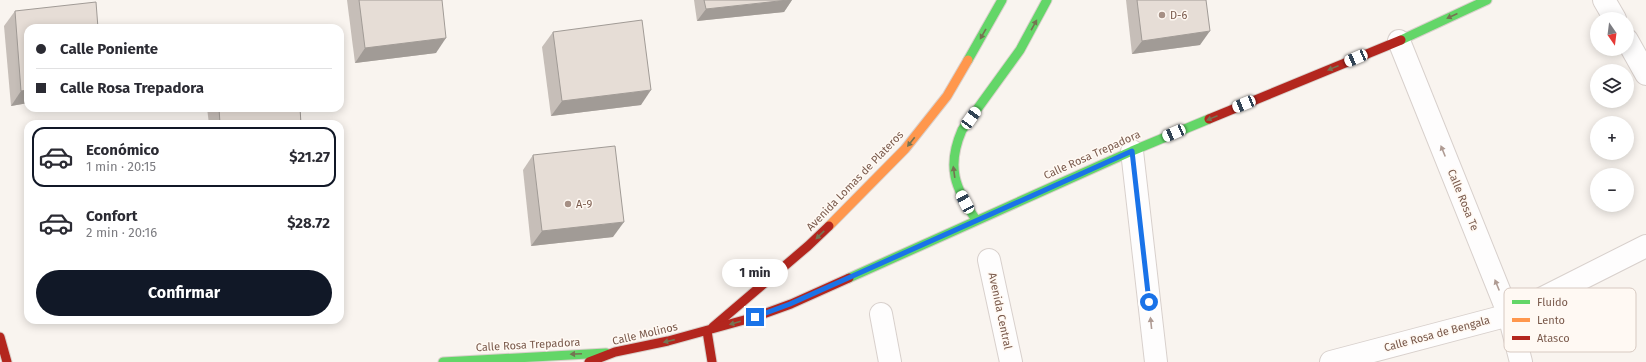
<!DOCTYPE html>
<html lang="es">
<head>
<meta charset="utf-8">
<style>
  :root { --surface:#fff; --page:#f7f7f7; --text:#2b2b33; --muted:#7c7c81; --line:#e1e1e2; --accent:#111827 }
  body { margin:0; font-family:"Fira Sans",sans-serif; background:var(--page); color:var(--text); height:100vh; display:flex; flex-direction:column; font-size:15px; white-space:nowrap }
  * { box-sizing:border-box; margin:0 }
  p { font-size:13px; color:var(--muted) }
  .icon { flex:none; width:22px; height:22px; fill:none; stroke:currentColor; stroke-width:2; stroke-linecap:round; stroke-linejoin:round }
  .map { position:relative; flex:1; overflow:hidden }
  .panel { position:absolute; left:24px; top:120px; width:320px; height:204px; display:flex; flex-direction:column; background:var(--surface); border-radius:12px; box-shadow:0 2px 10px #0003 }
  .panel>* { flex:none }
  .guide { position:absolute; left:24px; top:24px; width:320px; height:88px; border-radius:12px; box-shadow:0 2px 10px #0003; display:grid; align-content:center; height:88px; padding:0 12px; background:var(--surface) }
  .needle { width:26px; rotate:166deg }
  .buttons { position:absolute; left:1590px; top:12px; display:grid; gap:8px }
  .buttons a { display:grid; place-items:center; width:44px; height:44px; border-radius:50%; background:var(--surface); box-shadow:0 2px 10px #0003; font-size:20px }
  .end { position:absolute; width:18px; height:18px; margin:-9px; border:5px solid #1a73e8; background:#fff; box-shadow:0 0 0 2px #fff }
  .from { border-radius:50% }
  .bubble { position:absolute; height:28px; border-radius:14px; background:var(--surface); box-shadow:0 2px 10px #0003; font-size:13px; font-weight:700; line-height:28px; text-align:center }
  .car { position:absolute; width:12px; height:24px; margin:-12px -6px; border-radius:5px; box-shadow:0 0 3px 1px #0007; background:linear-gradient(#fff 24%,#345 0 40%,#fff 0 76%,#345 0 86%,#fff 0) }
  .guide b { display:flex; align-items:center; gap:14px; height:38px; font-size:15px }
  .guide b+b { border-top:1px solid var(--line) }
  .guide i { width:10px; height:10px; background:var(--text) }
  ul { padding:7px 0 0; list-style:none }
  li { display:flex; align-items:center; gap:12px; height:60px; margin:0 8px 6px; padding:0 4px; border:2px solid transparent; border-radius:12px }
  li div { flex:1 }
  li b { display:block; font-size:15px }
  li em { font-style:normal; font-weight:700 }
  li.current { border-color:var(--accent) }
  li>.icon { width:36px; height:36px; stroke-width:1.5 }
  .button { display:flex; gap:8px; margin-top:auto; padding:8px 12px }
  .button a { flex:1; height:46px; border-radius:24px; background:var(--accent); color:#fff; font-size:16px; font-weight:700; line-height:46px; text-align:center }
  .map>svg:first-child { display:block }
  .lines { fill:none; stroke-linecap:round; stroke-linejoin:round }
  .street-casing { stroke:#d8d0cc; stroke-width:24 }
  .fast-casing { stroke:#d9d0cb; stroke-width:11 }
  .slow-casing { stroke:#d9d0cb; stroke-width:11 }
  .jam-casing { stroke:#d9d0cb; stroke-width:11 }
  .street { stroke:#fefdfd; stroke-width:22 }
  .fast { stroke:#63d668; stroke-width:9 }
  .slow { stroke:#ff974d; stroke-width:9 }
  .jam { stroke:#b3261e; stroke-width:9 }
  .wall { fill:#c6beb8 }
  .shaded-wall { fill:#a19b96 }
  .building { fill:#e6ddd6; stroke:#a19b96 }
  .oneway { fill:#757352 }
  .oneway2 { fill:#af9b93 }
  .route { stroke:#1a73e8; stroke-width:5 }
  .poi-dot { fill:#a69085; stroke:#fff9f3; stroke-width:1.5 }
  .labels { text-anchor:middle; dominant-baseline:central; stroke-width:3; stroke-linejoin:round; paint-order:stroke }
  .poi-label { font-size:11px; fill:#7a5a4c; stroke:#fff9f3; text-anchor:start }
  .street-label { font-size:11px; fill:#7a5a4c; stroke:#fff9f3 }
  .key { fill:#fff9f3; stroke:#d7c9c1; stroke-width:1 }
  .key-label { font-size:11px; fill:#7a5a4c }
</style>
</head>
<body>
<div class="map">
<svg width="1646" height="362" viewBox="0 0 1646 362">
  <rect width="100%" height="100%" fill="#f9f4ef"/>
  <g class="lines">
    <defs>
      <g id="street">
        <path d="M 1604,0 L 1615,19"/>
        <path d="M 1627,40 L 1646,74"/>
        <path d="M 1399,41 L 1509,315 L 1521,362"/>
        <path d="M 1132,151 L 1156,362"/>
        <path d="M 989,260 L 1011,362"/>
        <path d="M 881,314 L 890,362"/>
        <path d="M 1331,362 L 1509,315 L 1646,246"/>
      </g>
      <g id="fast">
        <path d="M 1401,40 L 1487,0"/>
        <path d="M 968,60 L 1002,0"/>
        <path d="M 976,220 C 955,188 946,167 962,130 L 1020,50 L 1047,0"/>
        <path d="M 849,278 L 1132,151 L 1209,119"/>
        <path d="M 443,362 L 606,353"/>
      </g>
      <path id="slow" d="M 829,226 L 905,149 L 947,96 L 968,60"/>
      <g id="jam">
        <path d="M 1209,119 L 1401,40"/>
        <path d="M 713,327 L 808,246 L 829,226"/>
        <path d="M 707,331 L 712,362"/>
        <path d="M 0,337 L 7,362"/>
        <path d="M 589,362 L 615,352 L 668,341 L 755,317 L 791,304 L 849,278"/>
      </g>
    </defs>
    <use href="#street" class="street-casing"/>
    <use href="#fast" class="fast-casing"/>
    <use href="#slow" class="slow-casing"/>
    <use href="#jam" class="jam-casing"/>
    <use href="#street" class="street"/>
    <use href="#fast" class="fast"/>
    <use href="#slow" class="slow"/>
    <use href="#jam" class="jam"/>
  </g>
  <g class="wall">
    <path d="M 347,0 L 442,0 L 436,53 L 355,63 Z"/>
    <path d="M 694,0 L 792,0 L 784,12 L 697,21 Z"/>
    <path d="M 1126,0 L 1206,0 L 1200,45 L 1132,54 Z"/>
    <path d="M 15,11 L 28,103 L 11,106 L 4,26 Z"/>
    <path d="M 553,32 L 641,105 L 551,116 L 542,47 Z"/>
    <path d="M 207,108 L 300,108 L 301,124 L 209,124 Z"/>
    <path d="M 533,155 L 613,237 L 531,246 L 523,170 Z"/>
  </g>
  <g class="shaded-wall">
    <path d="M 788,0 L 792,0 L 784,12 L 697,21 L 706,9 Z"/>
    <path d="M 1210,31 L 1200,45 L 1132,54 L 1142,41 Z"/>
    <path d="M 446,38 L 436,53 L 355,63 L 365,48 Z"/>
    <path d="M 28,90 L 28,103 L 11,106 L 21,91 Z"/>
    <path d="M 651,90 L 641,105 L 551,116 L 562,101 Z"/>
    <path d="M 624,222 L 613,237 L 531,246 L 542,231 Z"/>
  </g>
  <g class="building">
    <path d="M 359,0 L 442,0 L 446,38 L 365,48 Z"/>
    <path d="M 704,0 L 788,0 L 706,9 Z"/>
    <path d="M 1137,0 L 1206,0 L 1210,31 L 1142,41 Z"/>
    <path d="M 96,2 L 98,28 L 28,28 L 28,90 L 21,91 L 15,11 Z"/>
    <path d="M 642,20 L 651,90 L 562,101 L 553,32 Z"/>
    <path d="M 219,108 L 300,108 L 301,124 L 220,124 Z"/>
    <path d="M 615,146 L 624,222 L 542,231 L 533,155 Z"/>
  </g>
  <defs><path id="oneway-solid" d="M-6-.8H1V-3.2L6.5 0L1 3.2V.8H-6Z"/></defs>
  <g class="oneway">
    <use href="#oneway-solid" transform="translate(1452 16) rotate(155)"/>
    <use href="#oneway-solid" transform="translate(1034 25) rotate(-61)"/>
    <use href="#oneway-solid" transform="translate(983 34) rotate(120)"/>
    <use href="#oneway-solid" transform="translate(1333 68) rotate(158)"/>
    <use href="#oneway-solid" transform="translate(1212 118) rotate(158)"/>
    <use href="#oneway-solid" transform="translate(911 142) rotate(128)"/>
    <use href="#oneway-solid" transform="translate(954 172) rotate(-98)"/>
    <use href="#oneway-solid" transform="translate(820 235) rotate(136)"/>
    <use href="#oneway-solid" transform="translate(735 323) rotate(164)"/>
    <use href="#oneway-solid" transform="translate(669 341) rotate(167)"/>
    <use href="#oneway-solid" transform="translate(576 354) rotate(177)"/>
  </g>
  <g class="oneway2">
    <use href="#oneway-solid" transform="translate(1443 151) rotate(-112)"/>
    <use href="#oneway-solid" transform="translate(1497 285) rotate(-112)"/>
    <use href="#oneway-solid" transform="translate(1151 323) rotate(-96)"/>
  </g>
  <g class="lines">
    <path class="route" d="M 755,317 L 790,304 L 1132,151 L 1149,302"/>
  </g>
  <g class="poi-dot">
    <circle cx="1162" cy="15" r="4"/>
    <circle cx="568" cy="204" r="4"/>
  </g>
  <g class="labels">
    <g class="poi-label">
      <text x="1170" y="15">D-6</text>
      <text x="576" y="204">A-9</text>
    </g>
    <g class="street-label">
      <text transform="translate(1092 155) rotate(-24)">Calle Rosa Trepadora</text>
      <text transform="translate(855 181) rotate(-46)">Avenida Lomas de Plateros</text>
      <text transform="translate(1463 200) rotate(68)">Calle Rosa Te</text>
      <text transform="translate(1000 311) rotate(78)">Avenida Central</text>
      <text transform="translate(645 334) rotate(-13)">Calle Molinos</text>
      <text transform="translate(1437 334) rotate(-15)">Calle Rosa de Bengala</text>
      <text transform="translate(528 345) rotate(-3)">Calle Rosa Trepadora</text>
    </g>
  </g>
  <rect x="1504" y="288" width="132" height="64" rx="6" class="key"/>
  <rect x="1512" y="300" width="18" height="4" fill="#63d668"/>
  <rect x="1512" y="318" width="18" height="4" fill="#ff974d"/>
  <rect x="1512" y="336" width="18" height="4" fill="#b3261e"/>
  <g class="key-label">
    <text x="1537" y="306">Fluido</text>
    <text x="1537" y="324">Lento</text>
    <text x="1537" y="342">Atasco</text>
  </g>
</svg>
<div class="buttons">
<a><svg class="needle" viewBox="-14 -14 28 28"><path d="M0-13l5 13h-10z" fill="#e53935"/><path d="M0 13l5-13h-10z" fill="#7c7c81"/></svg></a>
<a><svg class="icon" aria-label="layers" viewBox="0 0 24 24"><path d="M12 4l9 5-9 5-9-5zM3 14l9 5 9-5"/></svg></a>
<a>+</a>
<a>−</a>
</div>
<i class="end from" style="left:1149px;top:302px"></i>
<i class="end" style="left:755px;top:317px"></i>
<div class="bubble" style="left:722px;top:259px;width:66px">1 min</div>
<i class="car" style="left:1356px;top:58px;rotate:247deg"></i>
<i class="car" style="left:1244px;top:104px;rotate:248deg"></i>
<i class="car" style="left:971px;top:118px;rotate:36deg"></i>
<i class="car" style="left:1174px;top:133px;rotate:247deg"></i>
<i class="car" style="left:965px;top:202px;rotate:332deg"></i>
<div class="guide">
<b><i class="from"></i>Calle Poniente</b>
<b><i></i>Calle Rosa Trepadora</b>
</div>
<section class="panel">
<ul>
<li class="current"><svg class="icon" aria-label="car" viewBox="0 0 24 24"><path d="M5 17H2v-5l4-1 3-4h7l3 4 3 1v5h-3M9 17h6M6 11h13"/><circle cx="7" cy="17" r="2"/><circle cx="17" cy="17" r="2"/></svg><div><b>Económico</b><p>1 min · 20:15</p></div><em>$21.27</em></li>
<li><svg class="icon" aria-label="car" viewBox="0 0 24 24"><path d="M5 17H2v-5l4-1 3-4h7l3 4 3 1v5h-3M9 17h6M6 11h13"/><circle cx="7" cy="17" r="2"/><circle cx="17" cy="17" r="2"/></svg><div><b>Confort</b><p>2 min · 20:16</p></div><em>$28.72</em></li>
</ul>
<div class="button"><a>Confirmar</a></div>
</section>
</div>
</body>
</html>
